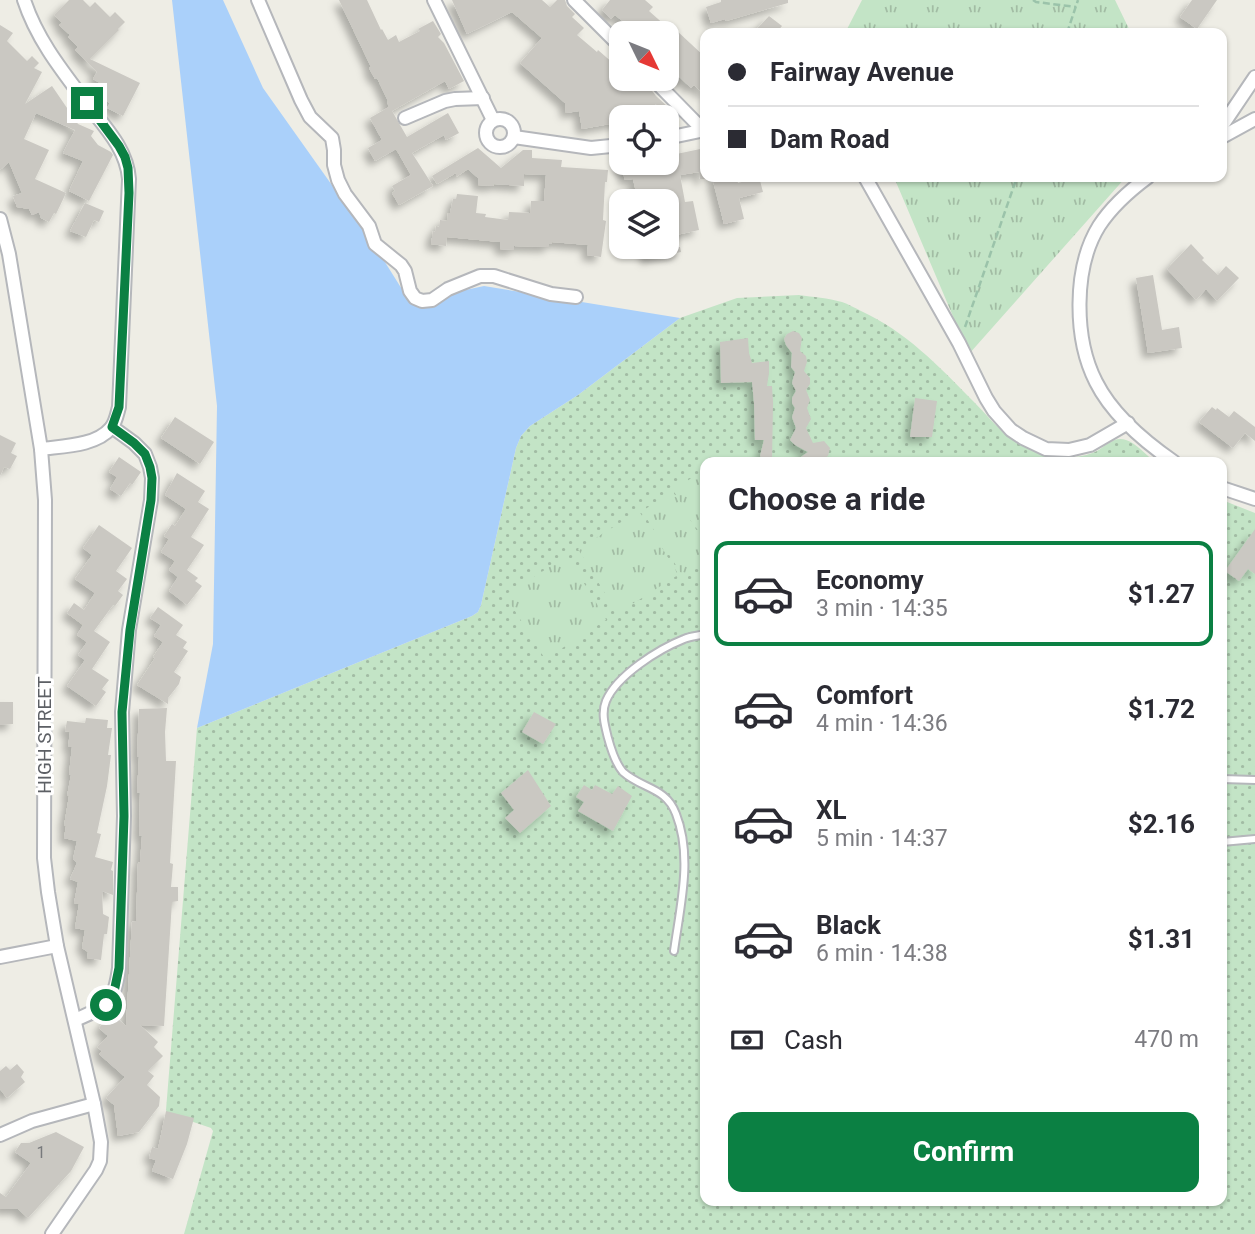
<!DOCTYPE html>
<html lang="en">
<head>
<meta charset="utf-8">
<style>
  :root { --surface:#fff; --page:#f7f7f7; --text:#2b2b33; --muted:#7c7c81; --line:#e1e1e2; --accent:#0b8043 }
  body { margin:0; font-family:Roboto,sans-serif; background:var(--page); color:var(--text); height:100vh; display:flex; flex-direction:column; font-size:26px; white-space:nowrap }
  * { box-sizing:border-box; margin:0 }
  p { font-size:23px; color:var(--muted) }
  .icon { flex:none; width:38px; height:38px; fill:none; stroke:currentColor; stroke-width:2; stroke-linecap:round; stroke-linejoin:round }
  .map { position:relative; flex:1; overflow:hidden }
  .side { position:absolute; left:700px; top:457px; width:527px; height:749px; display:flex; flex-direction:column; background:var(--surface); border-radius:14px; box-shadow:0 2px 5px #0004 }
  .side>* { flex:none }
  .top-card { position:absolute; left:700px; top:28px; width:527px; height:154px; border-radius:14px; box-shadow:0 2px 5px #0004; display:grid; align-content:center; height:154px; padding:0 28px; background:var(--surface) }
  .needle { width:46px; rotate:133deg }
  .buttons { position:absolute; left:609px; top:21px; display:grid; gap:14px }
  .buttons a { display:grid; place-items:center; width:70px; height:70px; border-radius:14px; background:var(--surface); box-shadow:0 2px 5px #0004; font-size:35px }
  .end { position:absolute; width:32px; height:32px; margin:-16px; border:9px solid #0b8043; background:#fff; box-shadow:0 0 0 4px #fff }
  .from { border-radius:50% }
  .top-card b { display:flex; align-items:center; gap:24px; height:66px; font-size:26px }
  .top-card b+b { border-top:2px solid var(--line) }
  .top-card i { width:18px; height:18px; background:var(--text) }
  ul { padding:0; list-style:none }
  li { display:flex; align-items:center; gap:21px; height:105px; margin:0 14px 10px; padding:0 14px; border:4px solid transparent; border-radius:14px }
  li div { flex:1 }
  li b { display:block; font-size:26px }
  li em { font-style:normal; font-weight:700 }
  li.active { border-color:var(--accent) }
  li>.icon { width:63px; height:63px; stroke-width:1.5 }
  h2 { padding:0 28px; font-size:32px; line-height:84px }
  .pay { display:flex; align-items:center; gap:18px; height:77px; padding:0 28px; font-size:26px }
  .pay p { margin-inline-start:auto }
  .action { display:flex; gap:14px; margin-top:auto; padding:14px 28px }
  .action a { flex:1; height:80px; border-radius:14px; background:var(--accent); color:#fff; font-size:28px; font-weight:700; line-height:80px; text-align:center }
  .map>svg:first-child { display:block }
  .grass { fill:url(#grass-dots) }
  .park { fill:url(#park-tufts) }
  .water { fill:#aad0fa }
  .building { fill:#cac8c2; filter:url(#shadow) }
  .lines { fill:none; stroke-linecap:round; stroke-linejoin:round }
  .lane-casing { stroke:#b5b7bb; stroke-width:10 }
  .street-casing { stroke:#b5b7bb; stroke-width:16 }
  .path { stroke:#9bc3aa; stroke-width:2.5; stroke-dasharray:7 3.5; stroke-linecap:butt }
  .lane { stroke:#fff; stroke-width:6 }
  .street { stroke:#fff; stroke-width:12 }
  .route { stroke:#0b8043; stroke-width:9 }
  .labels { text-anchor:middle; dominant-baseline:central; stroke-width:6; stroke-linejoin:round; paint-order:stroke }
  .number-label { font-size:16px; fill:#787a7c }
  .street-label { font-size:19px; fill:#5d6065; stroke:#fff }
</style>
</head>
<body>
<div class="map">
<svg width="1255" height="1234" viewBox="0 0 1255 1234">
  <defs>
    <pattern id="grass-dots" width="8" height="8" patternUnits="userSpaceOnUse" patternTransform="scale(1.75)"><rect width="8" height="8" fill="#c3e4c6"/><path d="M2 2h.1M6 6h.1" fill="none" stroke="#a2bca4" stroke-width="1.8" stroke-linecap="round"/></pattern>
    <pattern id="park-tufts" width="24" height="20" patternUnits="userSpaceOnUse" patternTransform="scale(1.75)"><rect width="24" height="20" fill="#c3e4c6"/><path d="M3 7l-1-3M5 7V3M7 7l1-3M15 17l-1-3M17 17v-4M19 17l1-3" fill="none" stroke="#a2bca4"/></pattern>
    <filter id="shadow"><feDropShadow dx="-5.5" dy="5.5" stdDeviation="3.5" flood-color="#0004"/></filter>
  </defs>
  <rect width="100%" height="100%" fill="#eeede5"/>
  <path class="grass" d="M 799,295 C 813,297 828,298 842,302 C 848,304 855,308 861,311 C 905,331 939,366 973,401 C 993,421 1002,436 1029,449 C 1049,458 1076,461 1097,451 C 1106,446 1114,436 1126,440 C 1136,443 1146,455 1155,462 L 705,462 L 705,1200 L 1222,1200 L 1222,500 L 1255,513 L 1255,1234 L 184,1234 L 213,1131 L 211,1128 L 167,1113 L 166,1110 L 197,728 L 472,616 L 478,612 L 481,605 L 516,448 L 521,436 L 530,426 L 578,395 L 680,318 L 737,298 Z"/>
  <g class="park">
    <path d="M 862,0 L 1115,0 L 1131,33 L 845,33 Z"/>
    <path d="M 892,177 L 1126,177 L 969,354 L 896,182 Z"/>
    <path d="M 704,470 L 705,473 L 705,542 L 673,490 Z"/>
    <path d="M 673,492 L 705,544 L 705,560 L 682,575 L 642,511 Z"/>
    <path d="M 639,511 L 677,572 L 678,575 L 648,594 L 647,593 L 647,595 L 617,613 L 578,549 Z"/>
    <path d="M 567,556 L 605,617 L 606,620 L 576,639 L 574,637 L 575,640 L 545,659 L 505,595 Z"/>
  </g>
  <path class="water" d="M 172,0 L 223,0 L 263,88 L 373,243 L 410,302 L 484,286 L 680,318 L 578,395 L 530,426 L 521,436 L 516,448 L 481,605 L 478,612 L 472,616 L 197,728 L 213,644 L 217,406 Z"/>
  <g class="building">
    <path d="M 69,0 L 83,0 L 90,7 L 95,2 L 110,17 L 115,12 L 125,22 L 118,29 L 119,30 L 90,59 L 140,83 L 123,116 L 107,108 L 110,103 L 98,97 L 102,91 L 97,89 L 100,83 L 93,79 L 97,72 L 75,50 L 78,47 L 68,37 L 70,35 L 59,25 L 62,23 L 54,15 Z"/>
    <path d="M 339,0 L 367,0 L 381,30 L 382,29 L 388,40 L 396,35 L 399,42 L 420,31 L 418,29 L 433,21 L 441,34 L 438,37 L 444,43 L 464,81 L 449,89 L 445,81 L 392,111 L 407,137 L 448,113 L 459,133 L 446,140 L 444,135 L 412,153 L 433,186 L 399,205 L 392,193 L 395,191 L 392,186 L 411,175 L 396,149 L 375,161 L 368,148 L 382,140 L 370,118 L 389,107 L 387,102 L 388,101 L 377,78 L 375,79 L 369,68 L 371,67 Z"/>
    <path d="M 452,0 L 542,0 L 550,7 L 557,0 L 565,0 L 567,6 L 575,14 L 572,17 L 584,28 L 577,35 L 597,52 L 598,50 L 614,64 L 621,56 L 621,79 L 643,79 L 656,96 L 668,107 L 670,117 L 659,117 L 656,104 L 645,117 L 621,117 L 621,122 L 582,129 L 579,111 L 566,113 L 565,103 L 520,63 L 542,38 L 512,12 L 467,34 Z"/>
    <path d="M 610,0 L 645,0 L 653,7 L 649,11 L 667,27 L 667,23 L 675,31 L 676,30 L 705,57 L 705,95 L 694,85 L 691,88 L 667,65 L 667,33 L 637,33 L 615,15 L 611,19 L 602,10 Z"/>
    <path d="M 721,0 L 788,0 L 788,3 L 726,21 L 725,19 L 711,23 L 706,7 L 721,2 Z"/>
    <path d="M 1192,0 L 1217,0 L 1197,29 L 1180,17 Z"/>
    <path d="M 769,16 L 782,26 L 776,33 L 753,33 Z"/>
    <path d="M 0,25 L 13,33 L 7,41 L 27,61 L 32,56 L 39,63 L 34,68 L 42,72 L 25,104 L 52,86 L 78,124 L 94,131 L 91,136 L 98,145 L 111,152 L 113,155 L 89,201 L 69,191 L 83,161 L 63,153 L 75,130 L 36,113 L 24,139 L 49,150 L 35,179 L 66,193 L 56,214 L 54,213 L 49,222 L 41,218 L 39,212 L 32,215 L 29,209 L 17,207 L 13,196 L 22,193 L 9,162 L 0,170 Z"/>
    <path d="M 478,148 L 501,168 L 523,150 L 532,150 L 532,158 L 562,160 L 561,167 L 608,170 L 607,182 L 605,182 L 603,220 L 606,221 L 601,257 L 587,255 L 588,245 L 552,242 L 552,244 L 549,244 L 549,247 L 514,246 L 514,250 L 500,249 L 500,242 L 447,237 L 446,246 L 431,244 L 433,231 L 435,232 L 436,226 L 439,227 L 440,220 L 447,221 L 448,213 L 450,213 L 453,199 L 456,199 L 457,194 L 478,196 L 476,213 L 486,214 L 485,217 L 508,220 L 509,212 L 530,213 L 531,201 L 544,201 L 546,175 L 524,174 L 524,186 L 494,184 L 493,186 L 478,185 L 478,178 L 468,169 L 456,177 L 456,173 L 437,184 L 432,176 Z"/>
    <path d="M 705,148 L 705,179 L 700,179 L 699,172 L 680,175 L 685,202 L 693,201 L 699,230 L 667,237 L 667,201 L 638,201 L 633,179 L 625,180 L 620,163 L 667,163 L 667,156 Z"/>
    <path d="M 712,177 L 732,177 L 733,180 L 737,179 L 738,183 L 759,177 L 763,192 L 739,198 L 744,219 L 724,224 Z"/>
    <path d="M 85,203 L 104,211 L 99,222 L 94,220 L 86,237 L 70,231 Z"/>
    <path d="M 1191,244 L 1204,258 L 1202,260 L 1218,275 L 1226,266 L 1239,278 L 1217,301 L 1206,289 L 1196,300 L 1167,269 Z"/>
    <path d="M 644,247 L 680,247 L 681,252 L 646,259 Z"/>
    <path d="M 1153,275 L 1162,330 L 1179,327 L 1182,348 L 1148,353 L 1136,278 Z"/>
    <path d="M 793,331 L 799,333 L 802,338 L 800,351 L 806,356 L 807,362 L 804,371 L 810,378 L 810,384 L 806,390 L 810,400 L 807,408 L 811,419 L 806,428 L 813,443 L 824,441 L 830,448 L 828,456 L 821,460 L 794,462 L 808,452 L 795,445 L 790,440 L 796,428 L 792,417 L 795,408 L 792,403 L 792,398 L 796,391 L 792,383 L 795,372 L 791,367 L 792,353 L 786,345 L 784,339 L 787,334 Z"/>
    <path d="M 748,338 L 749,353 L 752,363 L 769,361 L 769,373 L 767,386 L 772,386 L 773,402 L 772,462 L 765,462 L 760,456 L 764,440 L 755,440 L 754,403 L 752,382 L 721,383 L 720,342 Z"/>
    <path d="M 915,398 L 937,401 L 932,437 L 910,437 Z"/>
    <path d="M 1212,407 L 1216,410 L 1217,408 L 1229,417 L 1234,411 L 1255,427 L 1255,441 L 1245,433 L 1233,448 L 1199,422 Z"/>
    <path d="M 175,417 L 214,442 L 200,464 L 161,438 Z"/>
    <path d="M 0,435 L 16,443 L 11,453 L 17,456 L 10,469 L 4,467 L 0,476 Z"/>
    <path d="M 119,457 L 141,472 L 132,485 L 130,483 L 121,496 L 110,489 L 117,477 L 109,472 Z"/>
    <path d="M 177,473 L 205,491 L 198,502 L 209,509 L 191,537 L 204,545 L 187,570 L 198,578 L 195,581 L 202,586 L 187,605 L 169,591 L 178,577 L 169,570 L 175,561 L 161,552 L 169,539 L 164,536 L 172,524 L 175,526 L 186,509 L 165,495 Z"/>
    <path d="M 99,525 L 132,548 L 116,571 L 127,579 L 118,591 L 123,595 L 115,606 L 113,605 L 94,631 L 110,642 L 92,669 L 109,680 L 102,689 L 106,692 L 96,706 L 67,686 L 85,660 L 78,655 L 87,642 L 77,635 L 83,625 L 67,613 L 74,603 L 84,610 L 95,593 L 75,579 L 92,555 L 83,548 Z"/>
    <path d="M 1255,529 L 1255,574 L 1248,569 L 1239,581 L 1225,571 Z"/>
    <path d="M 158,607 L 183,625 L 176,635 L 187,642 L 183,648 L 188,651 L 174,672 L 181,677 L 179,684 L 168,698 L 168,704 L 137,685 L 155,658 L 153,657 L 163,642 L 154,636 L 161,625 L 150,618 Z"/>
    <path d="M 0,702 L 13,702 L 13,724 L 0,725 Z"/>
    <path d="M 167,708 L 165,732 L 166,761 L 176,761 L 170,863 L 173,864 L 171,887 L 178,887 L 178,901 L 172,902 L 164,1026 L 140,1025 L 158,1042 L 154,1047 L 163,1056 L 148,1071 L 154,1076 L 147,1085 L 160,1097 L 159,1106 L 139,1132 L 118,1136 L 114,1105 L 106,1098 L 125,1077 L 99,1054 L 102,1051 L 97,1047 L 108,1036 L 99,1028 L 111,1013 L 126,1026 L 132,922 L 136,921 L 138,863 L 140,862 L 142,836 L 139,835 L 140,793 L 137,792 L 139,757 L 137,757 L 139,709 Z"/>
    <path d="M 534,712 L 556,724 L 543,744 L 522,732 Z"/>
    <path d="M 86,718 L 108,720 L 107,728 L 112,728 L 108,755 L 111,755 L 107,786 L 97,833 L 101,834 L 95,857 L 113,862 L 111,870 L 113,871 L 113,895 L 102,891 L 103,914 L 109,917 L 107,934 L 104,934 L 101,960 L 87,958 L 88,952 L 82,948 L 85,930 L 75,928 L 79,904 L 74,903 L 78,882 L 70,879 L 77,863 L 73,859 L 77,841 L 64,838 L 66,826 L 64,826 L 69,796 L 67,796 L 71,775 L 69,774 L 72,747 L 68,747 L 70,732 L 65,731 L 67,721 L 85,723 Z"/>
    <path d="M 528,770 L 551,806 L 520,833 L 505,818 L 514,810 L 501,793 Z"/>
    <path d="M 584,785 L 592,790 L 595,785 L 612,794 L 618,786 L 632,796 L 613,831 L 578,811 L 584,802 L 576,797 Z"/>
    <path d="M 17,1064 L 24,1072 L 21,1077 L 25,1082 L 7,1098 L 0,1089 L 0,1071 L 6,1066 L 10,1070 Z"/>
    <path d="M 166,1111 L 194,1118 L 187,1144 L 173,1179 L 152,1171 L 156,1160 L 149,1158 L 152,1147 L 158,1149 Z"/>
    <path d="M 56,1132 L 84,1147 L 71,1171 L 28,1218 L 18,1209 L 0,1209 L 0,1193 L 6,1197 L 31,1163 L 15,1152 L 21,1143 L 29,1143 Z"/>
  </g>
  <g class="lines">
    <defs>
      <g id="lane">
        <path d="M 1222,779 L 1255,780"/>
        <path d="M 1222,842 L 1255,839"/>
        <path d="M 674,951 C 680,907 693,857 676,814 C 666,787 642,789 623,772 C 615,763 611,749 608,738 C 605,726 601,713 606,701 C 617,675 659,649 684,639 C 691,636 698,636 705,634"/>
      </g>
      <g id="street">
        <path d="M 24,0 C 37,40 63,72 88,105 C 106,128 127,150 129,179 L 119,407 C 117,414 116,422 111,428 C 96,446 63,446 41,449"/>
        <path d="M 258,0 L 301,100 L 310,117 L 332,138 L 334,150 L 334,165 L 338,180 L 345,194 L 369,226 L 375,244 L 401,265 L 405,271 L 410,291 L 415,298 L 422,301 L 432,300 L 448,289 L 480,276 L 494,276 L 551,294 L 576,297"/>
        <path d="M 434,0 L 493,120"/>
        <path d="M 574,0 L 621,47"/>
        <path d="M 653,79 L 704,131"/>
        <path d="M 405,118 L 445,101 L 455,99 L 483,98"/>
        <circle cx="500" cy="133" r="14"/>
        <path d="M 1222,126 L 1255,77"/>
        <path d="M 514,137 L 591,148 L 621,145"/>
        <path d="M 1222,137 L 1255,119"/>
        <path d="M 667,138 L 705,130"/>
        <path d="M 865,177 L 959,343 L 986,398 L 994,411 L 1011,430 L 1023,438 L 1046,449 L 1069,450 L 1090,445 L 1128,423"/>
        <path d="M 1148,177 C 1129,191 1112,206 1099,226 C 1073,268 1074,339 1096,382 C 1112,414 1145,442 1174,462"/>
        <path d="M 0,219 L 9,254 L 41,449 L 45,500 L 44,858 L 48,892 L 57,946 L 94,1104 L 101,1142 L 100,1161 L 96,1170 L 52,1234"/>
        <path d="M 1222,488 L 1255,499"/>
        <path d="M 0,957 L 57,946"/>
        <path d="M 75,1020 C 107,1006 114,1005 119,968 L 124,816 L 122,712 L 129,630 L 151,500 L 152,478 L 150,467 L 145,454 L 134,443 L 112,427"/>
        <path d="M 0,1135 L 32,1121 L 94,1104"/>
      </g>
    </defs>
    <use href="#lane" class="lane-casing"/>
    <use href="#street" class="street-casing"/>
    <g class="path">
      <path d="M 1033,0 L 1036,2 L 1076,7"/>
      <path d="M 1067,33 L 1078,0"/>
      <path d="M 965,327 L 1017,177"/>
    </g>
    <use href="#lane" class="lane"/>
    <use href="#street" class="street"/>
  </g>
  <g class="lines">
    <path class="route" d="M 87,103 L 119,146 L 125,157 L 128,168 L 129,193 L 119,407 L 112,427 L 134,443 L 145,454 L 150,467 L 152,478 L 151,500 L 130,630 L 122,712 L 124,816 L 119,968 L 114,992 L 106,1005"/>
  </g>
  <g class="labels">
    <g class="number-label">
      <text x="41" y="1152">1</text>
    </g>
    <g class="street-label">
      <text transform="translate(44 735) rotate(-90)">HIGH STREET</text>
    </g>
  </g>
</svg>
<div class="buttons">
<a><svg class="needle" viewBox="-14 -14 28 28"><path d="M0-13l5 13h-10z" fill="#e53935"/><path d="M0 13l5-13h-10z" fill="#7c7c81"/></svg></a>
<a><svg class="icon" aria-label="locate" viewBox="0 0 24 24"><circle cx="12" cy="12" r="6"/><path d="M12 2v4M12 18v4M2 12h4M18 12h4"/></svg></a>
<a><svg class="icon" aria-label="layers" viewBox="0 0 24 24"><path d="M12 4l9 5-9 5-9-5zM3 14l9 5 9-5"/></svg></a>
</div>
<i class="end from" style="left:106px;top:1005px"></i>
<i class="end" style="left:87px;top:103px"></i>
<div class="top-card">
<b><i class="from"></i>Fairway Avenue</b>
<b><i></i>Dam Road</b>
</div>
<section class="side">
<h2>Choose a ride</h2>
<ul>
<li class="active"><svg class="icon" aria-label="car" viewBox="0 0 24 24"><path d="M5 17H2v-5l4-1 3-4h7l3 4 3 1v5h-3M9 17h6M6 11h13"/><circle cx="7" cy="17" r="2"/><circle cx="17" cy="17" r="2"/></svg><div><b>Economy</b><p>3 min · 14:35</p></div><em>$1.27</em></li>
<li><svg class="icon" aria-label="car" viewBox="0 0 24 24"><path d="M5 17H2v-5l4-1 3-4h7l3 4 3 1v5h-3M9 17h6M6 11h13"/><circle cx="7" cy="17" r="2"/><circle cx="17" cy="17" r="2"/></svg><div><b>Comfort</b><p>4 min · 14:36</p></div><em>$1.72</em></li>
<li><svg class="icon" aria-label="car" viewBox="0 0 24 24"><path d="M5 17H2v-5l4-1 3-4h7l3 4 3 1v5h-3M9 17h6M6 11h13"/><circle cx="7" cy="17" r="2"/><circle cx="17" cy="17" r="2"/></svg><div><b>XL</b><p>5 min · 14:37</p></div><em>$2.16</em></li>
<li><svg class="icon" aria-label="car" viewBox="0 0 24 24"><path d="M5 17H2v-5l4-1 3-4h7l3 4 3 1v5h-3M9 17h6M6 11h13"/><circle cx="7" cy="17" r="2"/><circle cx="17" cy="17" r="2"/></svg><div><b>Black</b><p>6 min · 14:38</p></div><em>$1.31</em></li>
</ul>
<div class="pay"><svg class="icon" aria-label="cash" viewBox="0 0 24 24"><path d="M3 7h18v10H3z"/><circle cx="12" cy="12" r="2"/></svg>Cash<p>470 m</p></div>
<div class="action"><a>Confirm</a></div>
</section>
</div>
</body>
</html>
